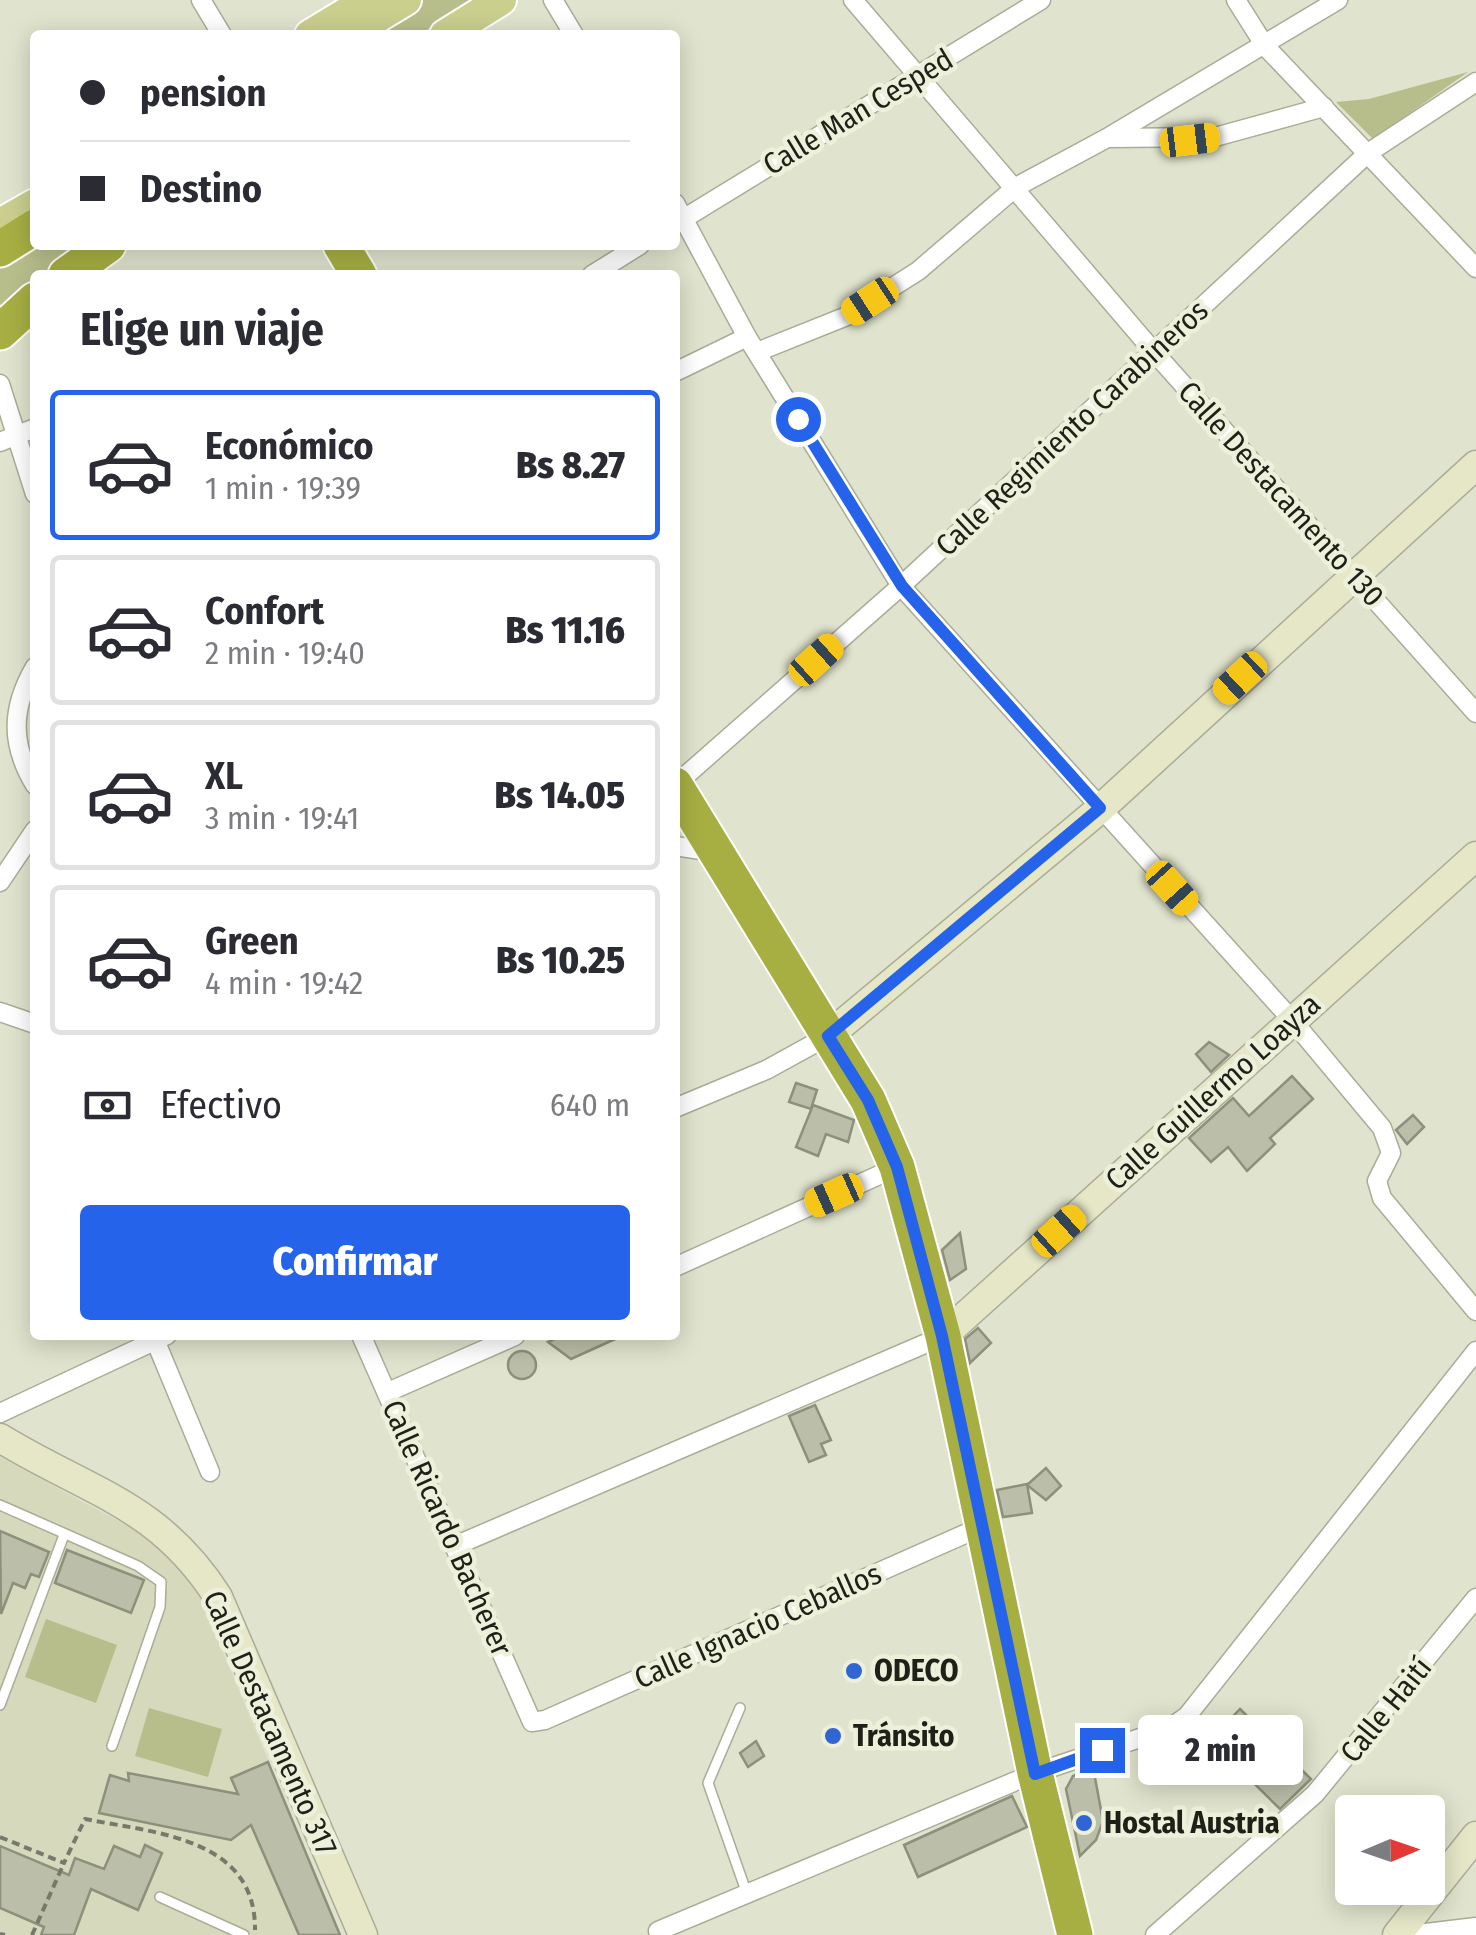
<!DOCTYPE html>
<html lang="es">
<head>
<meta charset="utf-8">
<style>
  :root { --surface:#fff; --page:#f7f7f7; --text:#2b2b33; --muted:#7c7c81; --line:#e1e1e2; --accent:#2563eb }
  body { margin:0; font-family:"Fira Sans Condensed",sans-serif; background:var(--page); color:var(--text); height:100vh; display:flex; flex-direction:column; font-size:38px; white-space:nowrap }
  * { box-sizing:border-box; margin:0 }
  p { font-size:32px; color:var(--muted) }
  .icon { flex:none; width:55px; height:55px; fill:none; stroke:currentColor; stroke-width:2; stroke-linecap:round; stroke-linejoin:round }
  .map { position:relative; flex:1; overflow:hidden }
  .side { position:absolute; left:30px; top:270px; width:650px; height:1070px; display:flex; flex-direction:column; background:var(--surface); border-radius:10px; box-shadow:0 5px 25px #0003 }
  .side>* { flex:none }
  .top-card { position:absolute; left:30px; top:30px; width:650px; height:220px; border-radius:10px; box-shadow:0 5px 25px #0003; display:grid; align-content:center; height:220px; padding:0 50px; background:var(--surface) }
  .needle { width:65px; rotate:88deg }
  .buttons { position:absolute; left:1335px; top:1795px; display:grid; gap:20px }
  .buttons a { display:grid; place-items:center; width:110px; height:110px; border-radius:10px; background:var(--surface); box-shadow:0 5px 25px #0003; font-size:50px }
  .end { position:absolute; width:45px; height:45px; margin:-22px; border:12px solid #2563eb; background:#fff; box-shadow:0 0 0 5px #fff }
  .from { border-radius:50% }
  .bubble { position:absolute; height:70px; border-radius:10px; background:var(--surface); box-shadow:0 5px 25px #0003; font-size:32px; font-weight:800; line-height:70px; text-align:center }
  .car { position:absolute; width:30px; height:60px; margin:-30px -15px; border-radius:12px; box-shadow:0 0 8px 2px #0007; background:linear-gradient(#f5c518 24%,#345 0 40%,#f5c518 0 76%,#345 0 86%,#f5c518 0) }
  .top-card b { display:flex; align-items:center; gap:35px; height:95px; font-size:38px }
  .top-card b+b { border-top:2px solid var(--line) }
  .top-card i { width:25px; height:25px; background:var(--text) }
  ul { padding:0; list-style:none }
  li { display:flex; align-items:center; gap:30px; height:150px; margin:0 20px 15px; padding:0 30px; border:5px solid var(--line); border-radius:10px }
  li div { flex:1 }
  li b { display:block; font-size:38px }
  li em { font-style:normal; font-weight:800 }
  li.current { border-color:var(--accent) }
  li>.icon { width:90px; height:90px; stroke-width:1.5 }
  h2 { padding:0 50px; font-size:45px; line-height:120px }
  .pay { display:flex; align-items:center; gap:25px; height:110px; padding:0 50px; font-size:38px }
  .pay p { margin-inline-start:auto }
  .action { display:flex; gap:20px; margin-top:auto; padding:20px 50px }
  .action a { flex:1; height:115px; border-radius:10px; background:var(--accent); color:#fff; font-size:40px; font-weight:800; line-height:115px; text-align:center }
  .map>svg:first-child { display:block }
  .built { fill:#d6d9bc }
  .green { fill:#b8be8b }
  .building { fill:#bbbea9; stroke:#8d907b; stroke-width:2.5 }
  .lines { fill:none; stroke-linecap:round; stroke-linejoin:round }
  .lane-casing { stroke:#aaac97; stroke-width:12 }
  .street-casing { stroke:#aaac97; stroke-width:21 }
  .secondary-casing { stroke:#aaac97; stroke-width:31 }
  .primary-casing { stroke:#fff; stroke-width:34 }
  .highway-casing { stroke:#fff; stroke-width:39 }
  .path { stroke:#77796a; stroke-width:4; stroke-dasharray:8 5; stroke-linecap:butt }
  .lane { stroke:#fff; stroke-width:9 }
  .street { stroke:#fff; stroke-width:18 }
  .secondary { stroke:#e5e7c7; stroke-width:28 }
  .primary { stroke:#cacf8e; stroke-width:30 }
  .highway { stroke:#a7af43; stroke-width:35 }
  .route { stroke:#2563eb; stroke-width:12 }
  .poi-dot { fill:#3165d3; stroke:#edf0da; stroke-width:4 }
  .labels { text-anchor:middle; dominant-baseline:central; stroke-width:9; stroke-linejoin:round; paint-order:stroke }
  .street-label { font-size:30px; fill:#1f2018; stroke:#edf0da }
  .poi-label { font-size:30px; font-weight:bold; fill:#1f2018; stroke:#edf0da; text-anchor:start }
</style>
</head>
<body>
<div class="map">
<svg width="1476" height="1935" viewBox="0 0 1476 1935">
  <rect width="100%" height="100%" fill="#e0e3cd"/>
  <path class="built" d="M 0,1457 L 135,1530 L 172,1560 L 201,1599 L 341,1935 L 0,1935 Z"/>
  <g class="green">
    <path d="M 418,0 L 474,0 L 419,35 L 360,35 Z"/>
    <path d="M 1468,72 L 1373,139 L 1336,102 L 1369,99 Z"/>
    <path d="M 35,245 L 87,245 L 48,275 L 35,275 L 35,287 L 18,302 L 0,305 L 0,256 Z"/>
    <path d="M 46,1619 L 117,1645 L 96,1703 L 25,1677 Z"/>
    <path d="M 149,1708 L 222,1729 L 208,1777 L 135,1756 Z"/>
  </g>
  <g class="building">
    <path d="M 1209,1042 L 1229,1055 L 1211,1072 L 1196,1054 Z"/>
    <path d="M 1292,1076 L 1313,1099 L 1270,1138 L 1275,1144 L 1247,1171 L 1228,1147 L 1211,1162 L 1189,1138 L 1233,1098 L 1249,1116 Z"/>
    <path d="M 796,1083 L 817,1090 L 811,1109 L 789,1102 Z"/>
    <path d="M 813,1105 L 854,1120 L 848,1142 L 826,1134 L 818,1156 L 796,1147 Z"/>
    <path d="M 1413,1115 L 1424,1127 L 1407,1144 L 1396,1130 Z"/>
    <path d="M 960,1233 L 966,1269 L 950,1280 L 942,1250 Z"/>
    <path d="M 978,1328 L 991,1343 L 970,1363 L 965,1339 Z"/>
    <path d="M 563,1335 L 624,1335 L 571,1359 L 548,1342 Z"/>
    <circle cx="522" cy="1365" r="14"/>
    <path d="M 815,1405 L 831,1440 L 821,1444 L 826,1455 L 809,1462 L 789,1416 Z"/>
    <path d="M 1046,1468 L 1061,1486 L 1046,1500 L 1027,1485 Z"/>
    <path d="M 1027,1484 L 1032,1513 L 1003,1517 L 997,1490 Z"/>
    <path d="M 0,1531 L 49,1552 L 39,1577 L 31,1574 L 25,1588 L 13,1583 L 1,1614 Z"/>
    <path d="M 67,1550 L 144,1580 L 131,1613 L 55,1583 Z"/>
    <path d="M 1240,1709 L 1311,1779 L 1280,1809 L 1210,1740 Z"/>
    <path d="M 756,1741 L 764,1756 L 748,1767 L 740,1753 Z"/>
    <path d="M 268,1762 L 340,1935 L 299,1935 L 251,1825 L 231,1840 L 99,1813 L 110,1775 L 129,1781 L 128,1773 L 238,1794 L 231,1778 Z"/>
    <path d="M 1093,1767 L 1103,1821 L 1096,1840 L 1080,1856 L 1066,1789 L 1073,1776 Z"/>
    <path d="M 1012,1796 L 1027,1827 L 918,1877 L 904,1845 Z"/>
    <path d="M 145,1845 L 162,1853 L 138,1910 L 91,1889 L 74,1935 L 41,1935 L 44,1927 L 0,1908 L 0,1846 L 69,1875 L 75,1858 L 104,1869 L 114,1846 L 140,1857 Z"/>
  </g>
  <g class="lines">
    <defs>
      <g id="lane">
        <path d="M 0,1505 L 138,1566 L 161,1582 L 160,1607 L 112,1746"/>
        <path d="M 0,1705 L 64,1535"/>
        <path d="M 740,1708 L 708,1783 L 746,1891"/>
        <path d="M 160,1897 L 244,1935"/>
      </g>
      <g id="street">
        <path d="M 201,0 L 222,35"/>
        <path d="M 553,0 L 574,35"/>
        <path d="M 853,0 L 1154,352 L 1476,713"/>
        <path d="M 1236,0 L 1265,46 L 1476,268"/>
        <path d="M 1108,138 L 1215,137 L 1324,107"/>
        <path d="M 675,203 L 747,337 L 901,586 L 1292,1020 L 1382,1128 L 1391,1153 L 1377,1181 L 1382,1198 L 1476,1311"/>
        <path d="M 675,224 L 1041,0"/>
        <path d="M 592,275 L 640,245"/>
        <path d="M 757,352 L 847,316 L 918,271 L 1016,187 L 1107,138 L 1338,0"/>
        <path d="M 675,372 L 747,337"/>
        <path d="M 0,384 L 35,494"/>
        <path d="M 0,442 L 35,428"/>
        <path d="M 35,667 C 11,708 10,744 35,785"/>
        <path d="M 675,785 L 901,586 L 1368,153 L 1476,82"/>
        <path d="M 675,846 L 714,852"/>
        <path d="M 0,882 L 35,830"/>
        <path d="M 0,1012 L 35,1024"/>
        <path d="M 675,1108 L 766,1070 L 828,1036"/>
        <path d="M 675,1267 L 897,1167"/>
        <path d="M 153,1335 L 210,1472"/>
        <path d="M 361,1335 L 532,1722 L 545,1720 L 983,1526"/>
        <path d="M 388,1392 L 515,1336"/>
        <path d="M 0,1413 L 167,1335"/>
        <path d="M 457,1545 L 943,1336"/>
        <path d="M 658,1931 L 1035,1773 L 1170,1728 L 1187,1716 L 1476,1351"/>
        <path d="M 1155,1935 L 1315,1794 L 1476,1598"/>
        <path d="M 1409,1935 L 1476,1927"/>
      </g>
      <g id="secondary">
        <path d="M 828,1036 L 1100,809 L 1476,465"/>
        <path d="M 943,1336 L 1476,856"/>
        <path d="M 0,1438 C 88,1492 159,1504 218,1597 L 363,1935"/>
        <path d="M 1397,1935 L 1476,1836"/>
      </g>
      <g id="primary">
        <path d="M 353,32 L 406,0"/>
        <path d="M 310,35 L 368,0"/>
        <path d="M 445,35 L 501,0"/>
        <path d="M 0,224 L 35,204"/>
      </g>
      <g id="highway">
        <path d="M 341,245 L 359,275"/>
        <path d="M 0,249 L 35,227"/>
        <path d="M 66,275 L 108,245"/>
        <path d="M 0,332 L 35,300"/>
        <path d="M 675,785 L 868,1100 L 897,1167 L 943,1336 L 1035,1773 L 1075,1935"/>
      </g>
    </defs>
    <use href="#lane" class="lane-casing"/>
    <use href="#street" class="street-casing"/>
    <use href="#secondary" class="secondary-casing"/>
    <use href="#primary" class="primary-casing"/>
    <use href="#highway" class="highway-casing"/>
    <g class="path">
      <path d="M 0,1837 L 64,1863 L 85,1819 C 156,1833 256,1838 255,1930"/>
      <path d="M 0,1934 L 5,1935"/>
      <path d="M 32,1935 L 64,1863"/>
    </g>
    <use href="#lane" class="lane"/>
    <use href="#street" class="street"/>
    <use href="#secondary" class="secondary"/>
    <use href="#primary" class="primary"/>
    <use href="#highway" class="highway"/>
  </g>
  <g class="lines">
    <path class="route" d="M 798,419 L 902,586 L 1100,808 L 828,1036 L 868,1100 L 897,1167 L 942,1336 L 1035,1774 L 1102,1750"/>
  </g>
  <g class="poi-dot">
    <circle cx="854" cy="1671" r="10"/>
    <circle cx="833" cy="1736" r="10"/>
    <circle cx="1084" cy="1823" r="10"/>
  </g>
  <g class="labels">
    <g class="street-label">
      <text transform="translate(858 112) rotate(-31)">Calle Man Cesped</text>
      <text transform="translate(1072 428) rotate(-43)">Calle Regimiento Carabineros</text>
      <text transform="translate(1281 494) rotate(48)">Calle Destacamento 130</text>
      <text transform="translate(1213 1092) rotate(-42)">Calle Guillermo Loayza</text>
      <text transform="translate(447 1528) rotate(66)">Calle Ricardo Bacherer</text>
      <text transform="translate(758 1626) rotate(-24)">Calle Ignacio Ceballos</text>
      <text transform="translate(1386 1710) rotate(-51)">Calle Haití</text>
      <text transform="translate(270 1723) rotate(66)">Calle Destacamento 317</text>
    </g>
    <g class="poi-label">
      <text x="874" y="1671">ODECO</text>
      <text x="853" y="1736">Tránsito</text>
      <text x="1104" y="1823">Hostal Austria</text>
    </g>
  </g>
</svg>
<div class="buttons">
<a><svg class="needle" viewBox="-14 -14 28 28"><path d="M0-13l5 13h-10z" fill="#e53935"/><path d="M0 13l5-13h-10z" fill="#7c7c81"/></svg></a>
</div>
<i class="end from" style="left:798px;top:419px"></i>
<i class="end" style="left:1102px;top:1750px"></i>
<div class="bubble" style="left:1138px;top:1715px;width:165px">2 min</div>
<i class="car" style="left:1190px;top:140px;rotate:83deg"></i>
<i class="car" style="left:870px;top:301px;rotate:237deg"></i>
<i class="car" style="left:816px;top:660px;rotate:48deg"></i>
<i class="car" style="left:1240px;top:678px;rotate:227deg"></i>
<i class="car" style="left:1172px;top:888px;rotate:138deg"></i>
<i class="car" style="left:834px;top:1195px;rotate:246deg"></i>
<i class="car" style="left:1059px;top:1231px;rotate:48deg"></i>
<div class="top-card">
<b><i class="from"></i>pension</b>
<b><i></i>Destino</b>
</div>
<section class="side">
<h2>Elige un viaje</h2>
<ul>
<li class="current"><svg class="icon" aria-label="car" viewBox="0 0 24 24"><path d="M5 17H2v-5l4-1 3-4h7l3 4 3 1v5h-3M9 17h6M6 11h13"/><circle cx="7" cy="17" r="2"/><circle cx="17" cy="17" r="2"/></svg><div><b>Económico</b><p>1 min · 19:39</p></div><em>Bs 8.27</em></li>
<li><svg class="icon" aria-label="car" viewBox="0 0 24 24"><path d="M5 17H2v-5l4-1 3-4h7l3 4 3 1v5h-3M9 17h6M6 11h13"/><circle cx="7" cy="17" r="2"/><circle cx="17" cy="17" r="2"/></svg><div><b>Confort</b><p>2 min · 19:40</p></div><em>Bs 11.16</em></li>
<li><svg class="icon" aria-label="car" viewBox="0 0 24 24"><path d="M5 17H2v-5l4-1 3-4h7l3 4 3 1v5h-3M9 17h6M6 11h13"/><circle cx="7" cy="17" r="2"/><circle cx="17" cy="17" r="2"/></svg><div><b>XL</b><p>3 min · 19:41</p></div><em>Bs 14.05</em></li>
<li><svg class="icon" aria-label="car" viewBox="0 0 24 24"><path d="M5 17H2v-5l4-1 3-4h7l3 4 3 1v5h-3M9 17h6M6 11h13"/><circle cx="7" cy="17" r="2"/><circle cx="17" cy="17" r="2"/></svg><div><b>Green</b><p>4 min · 19:42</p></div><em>Bs 10.25</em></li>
</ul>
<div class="pay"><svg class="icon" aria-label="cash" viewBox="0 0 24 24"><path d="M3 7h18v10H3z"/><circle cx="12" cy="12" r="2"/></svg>Efectivo<p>640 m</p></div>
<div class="action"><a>Confirmar</a></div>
</section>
</div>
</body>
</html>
